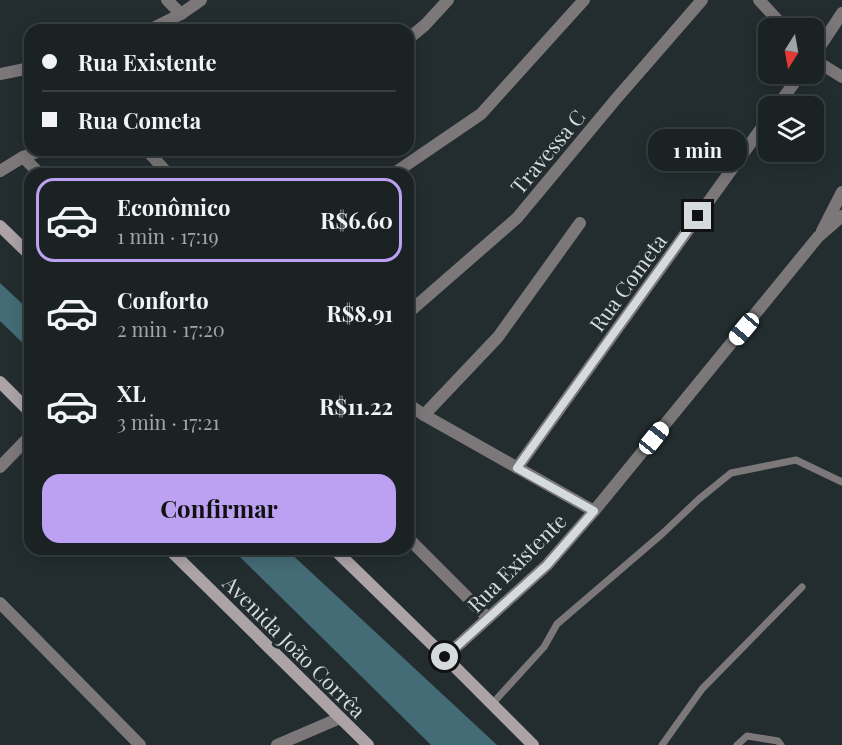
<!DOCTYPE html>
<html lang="pt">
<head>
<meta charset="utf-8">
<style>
  :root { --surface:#1a2224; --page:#272f31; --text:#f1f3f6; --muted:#9fa4a6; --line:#383f41; --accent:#bca0f2 }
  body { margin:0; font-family:"Playfair Display",serif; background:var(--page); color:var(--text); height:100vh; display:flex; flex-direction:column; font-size:22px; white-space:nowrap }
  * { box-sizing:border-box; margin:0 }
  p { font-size:20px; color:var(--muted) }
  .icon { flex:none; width:33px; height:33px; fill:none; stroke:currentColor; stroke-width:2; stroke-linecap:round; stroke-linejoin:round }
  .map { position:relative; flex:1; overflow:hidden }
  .drawer { position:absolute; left:24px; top:168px; width:390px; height:387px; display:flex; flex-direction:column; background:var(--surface); border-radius:18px; box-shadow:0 3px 15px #0003,0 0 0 2px var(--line) }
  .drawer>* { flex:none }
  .top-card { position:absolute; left:24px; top:24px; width:390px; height:132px; border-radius:18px; box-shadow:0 3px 15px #0003,0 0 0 2px var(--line); display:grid; align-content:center; height:132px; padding:0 18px; background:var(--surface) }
  .needle { width:39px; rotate:191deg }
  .tools { position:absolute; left:758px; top:18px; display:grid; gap:12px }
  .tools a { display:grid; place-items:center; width:66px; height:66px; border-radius:12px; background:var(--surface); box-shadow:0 3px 15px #0003,0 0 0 2px var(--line); font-size:30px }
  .end { position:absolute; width:27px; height:27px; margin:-14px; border:8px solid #d5dbdc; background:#111; box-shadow:0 0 0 3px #111 }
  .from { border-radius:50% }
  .bubble { position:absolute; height:42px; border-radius:18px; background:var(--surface); box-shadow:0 3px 15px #0003,0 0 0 2px var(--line); font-size:20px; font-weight:700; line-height:42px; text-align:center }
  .car { position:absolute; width:18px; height:36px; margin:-18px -9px; border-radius:8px; box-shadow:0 0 4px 2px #0007; background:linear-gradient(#fff 24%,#345 0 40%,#fff 0 76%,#345 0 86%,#fff 0) }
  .top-card b { display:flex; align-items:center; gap:21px; height:57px; font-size:22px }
  .top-card b+b { border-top:2px solid var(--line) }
  .top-card i { width:15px; height:15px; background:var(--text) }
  ul { padding:10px 0 0; list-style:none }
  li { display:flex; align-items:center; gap:18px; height:84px; margin:0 12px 9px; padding:0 6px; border:3px solid transparent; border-radius:18px }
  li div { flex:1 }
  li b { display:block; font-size:22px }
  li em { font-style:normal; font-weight:700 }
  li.on { border-color:var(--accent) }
  li>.icon { width:54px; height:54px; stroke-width:1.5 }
  .primary-button { display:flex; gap:12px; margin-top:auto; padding:12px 18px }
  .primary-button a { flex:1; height:69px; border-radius:18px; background:var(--accent); color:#111; font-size:24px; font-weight:700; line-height:69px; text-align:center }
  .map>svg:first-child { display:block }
  .water { fill:#446c76 }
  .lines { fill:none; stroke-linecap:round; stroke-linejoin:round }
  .service { stroke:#7c7879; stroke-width:7 }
  .minor { stroke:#7c7879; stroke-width:12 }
  .secondary { stroke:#aba3a6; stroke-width:12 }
  .route { stroke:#d5dbdc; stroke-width:8 }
  .labels { text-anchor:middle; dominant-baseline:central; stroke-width:6; stroke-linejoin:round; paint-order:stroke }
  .street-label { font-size:21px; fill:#d5dbdc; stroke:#232d30 }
</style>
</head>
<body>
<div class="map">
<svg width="842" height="745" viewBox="0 0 842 745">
  <rect width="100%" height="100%" fill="#232d30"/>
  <g class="water">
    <path d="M 0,283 L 30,311 L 30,350 L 0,321 Z"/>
    <path d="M 232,549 L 286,549 L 497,745 L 431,745 Z"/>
  </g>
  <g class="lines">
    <g class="service">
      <path d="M 492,704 L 544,647 L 557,624 L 662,534 L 699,499 L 731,473 L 796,460 L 842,482"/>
      <path d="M 662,745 L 702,689 L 802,587"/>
      <path d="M 737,745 L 747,736 L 778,741 L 781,745"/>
    </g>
    <g class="minor">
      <path d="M 167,0 L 181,14"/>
      <path d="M 759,0 L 785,28"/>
      <path d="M 149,30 L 181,14 L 201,0"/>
      <path d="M 408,39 L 425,25 L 448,0"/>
      <path d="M 813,57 L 842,13"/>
      <path d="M 813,59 L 842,77"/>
      <path d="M 0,74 L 30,68"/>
      <path d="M 777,106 L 801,74"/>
      <path d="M 147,150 L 168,174"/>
      <path d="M 23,157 L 40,174"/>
      <path d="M 0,171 L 23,157 L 42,150"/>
      <path d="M 393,174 L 481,114 L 584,0"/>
      <path d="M 822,231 L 842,192"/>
      <path d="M 408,313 L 517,218 L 616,99 L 702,0"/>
      <path d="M 408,404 L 424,415 L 594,511"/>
      <path d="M 424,415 L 498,337 L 580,223"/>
      <path d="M 0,467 L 30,436"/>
      <path d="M 517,468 L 768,119"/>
      <path d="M 408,538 L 488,618"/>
      <path d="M 0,603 L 140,745"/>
      <path d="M 445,657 L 547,565 L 594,511 L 818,237 L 842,216"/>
      <path d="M 277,745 L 340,718"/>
    </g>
    <g class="secondary">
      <path d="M 0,226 L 30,255"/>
      <path d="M 0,382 L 30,412"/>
      <path d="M 169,549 L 368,745"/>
      <path d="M 334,549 L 445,657 L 533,745"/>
    </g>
  </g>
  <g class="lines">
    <path class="route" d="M 445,657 L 547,565 L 594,511 L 517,468 L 698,216"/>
  </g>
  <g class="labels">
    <g class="street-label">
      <text transform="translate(547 151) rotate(-50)">Travessa C</text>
      <text transform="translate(627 282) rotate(-54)">Rua Cometa</text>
      <text transform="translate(516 562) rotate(-45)">Rua Existente</text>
      <text transform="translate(295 646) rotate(45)">Avenida João Corrêa</text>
    </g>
  </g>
</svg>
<div class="tools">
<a><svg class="needle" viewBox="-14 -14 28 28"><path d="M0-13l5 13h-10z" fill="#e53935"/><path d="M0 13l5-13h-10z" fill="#9fa4a6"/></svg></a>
<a><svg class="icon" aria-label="layers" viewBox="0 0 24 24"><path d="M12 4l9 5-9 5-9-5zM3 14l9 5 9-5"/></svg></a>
</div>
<i class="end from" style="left:445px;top:657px"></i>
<i class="end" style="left:698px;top:216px"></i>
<div class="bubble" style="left:648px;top:129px;width:99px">1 min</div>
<i class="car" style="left:744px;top:329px;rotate:220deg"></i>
<i class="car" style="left:654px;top:438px;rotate:39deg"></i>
<div class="top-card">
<b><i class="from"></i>Rua Existente</b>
<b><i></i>Rua Cometa</b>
</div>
<section class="drawer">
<ul>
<li class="on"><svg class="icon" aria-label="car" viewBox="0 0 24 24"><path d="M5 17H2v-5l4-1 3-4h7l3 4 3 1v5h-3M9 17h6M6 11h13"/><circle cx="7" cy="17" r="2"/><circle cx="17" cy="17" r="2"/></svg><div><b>Econômico</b><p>1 min · 17:19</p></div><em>R$6.60</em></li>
<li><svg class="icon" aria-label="car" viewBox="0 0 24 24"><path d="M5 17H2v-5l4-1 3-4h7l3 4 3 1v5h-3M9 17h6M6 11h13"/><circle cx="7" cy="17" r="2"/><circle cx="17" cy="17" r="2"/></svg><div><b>Conforto</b><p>2 min · 17:20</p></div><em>R$8.91</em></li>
<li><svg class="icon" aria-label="car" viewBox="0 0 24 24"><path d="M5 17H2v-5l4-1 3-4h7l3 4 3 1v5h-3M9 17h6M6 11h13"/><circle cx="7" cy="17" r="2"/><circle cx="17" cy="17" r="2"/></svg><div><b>XL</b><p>3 min · 17:21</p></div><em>R$11.22</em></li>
</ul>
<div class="primary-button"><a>Confirmar</a></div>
</section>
</div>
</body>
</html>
